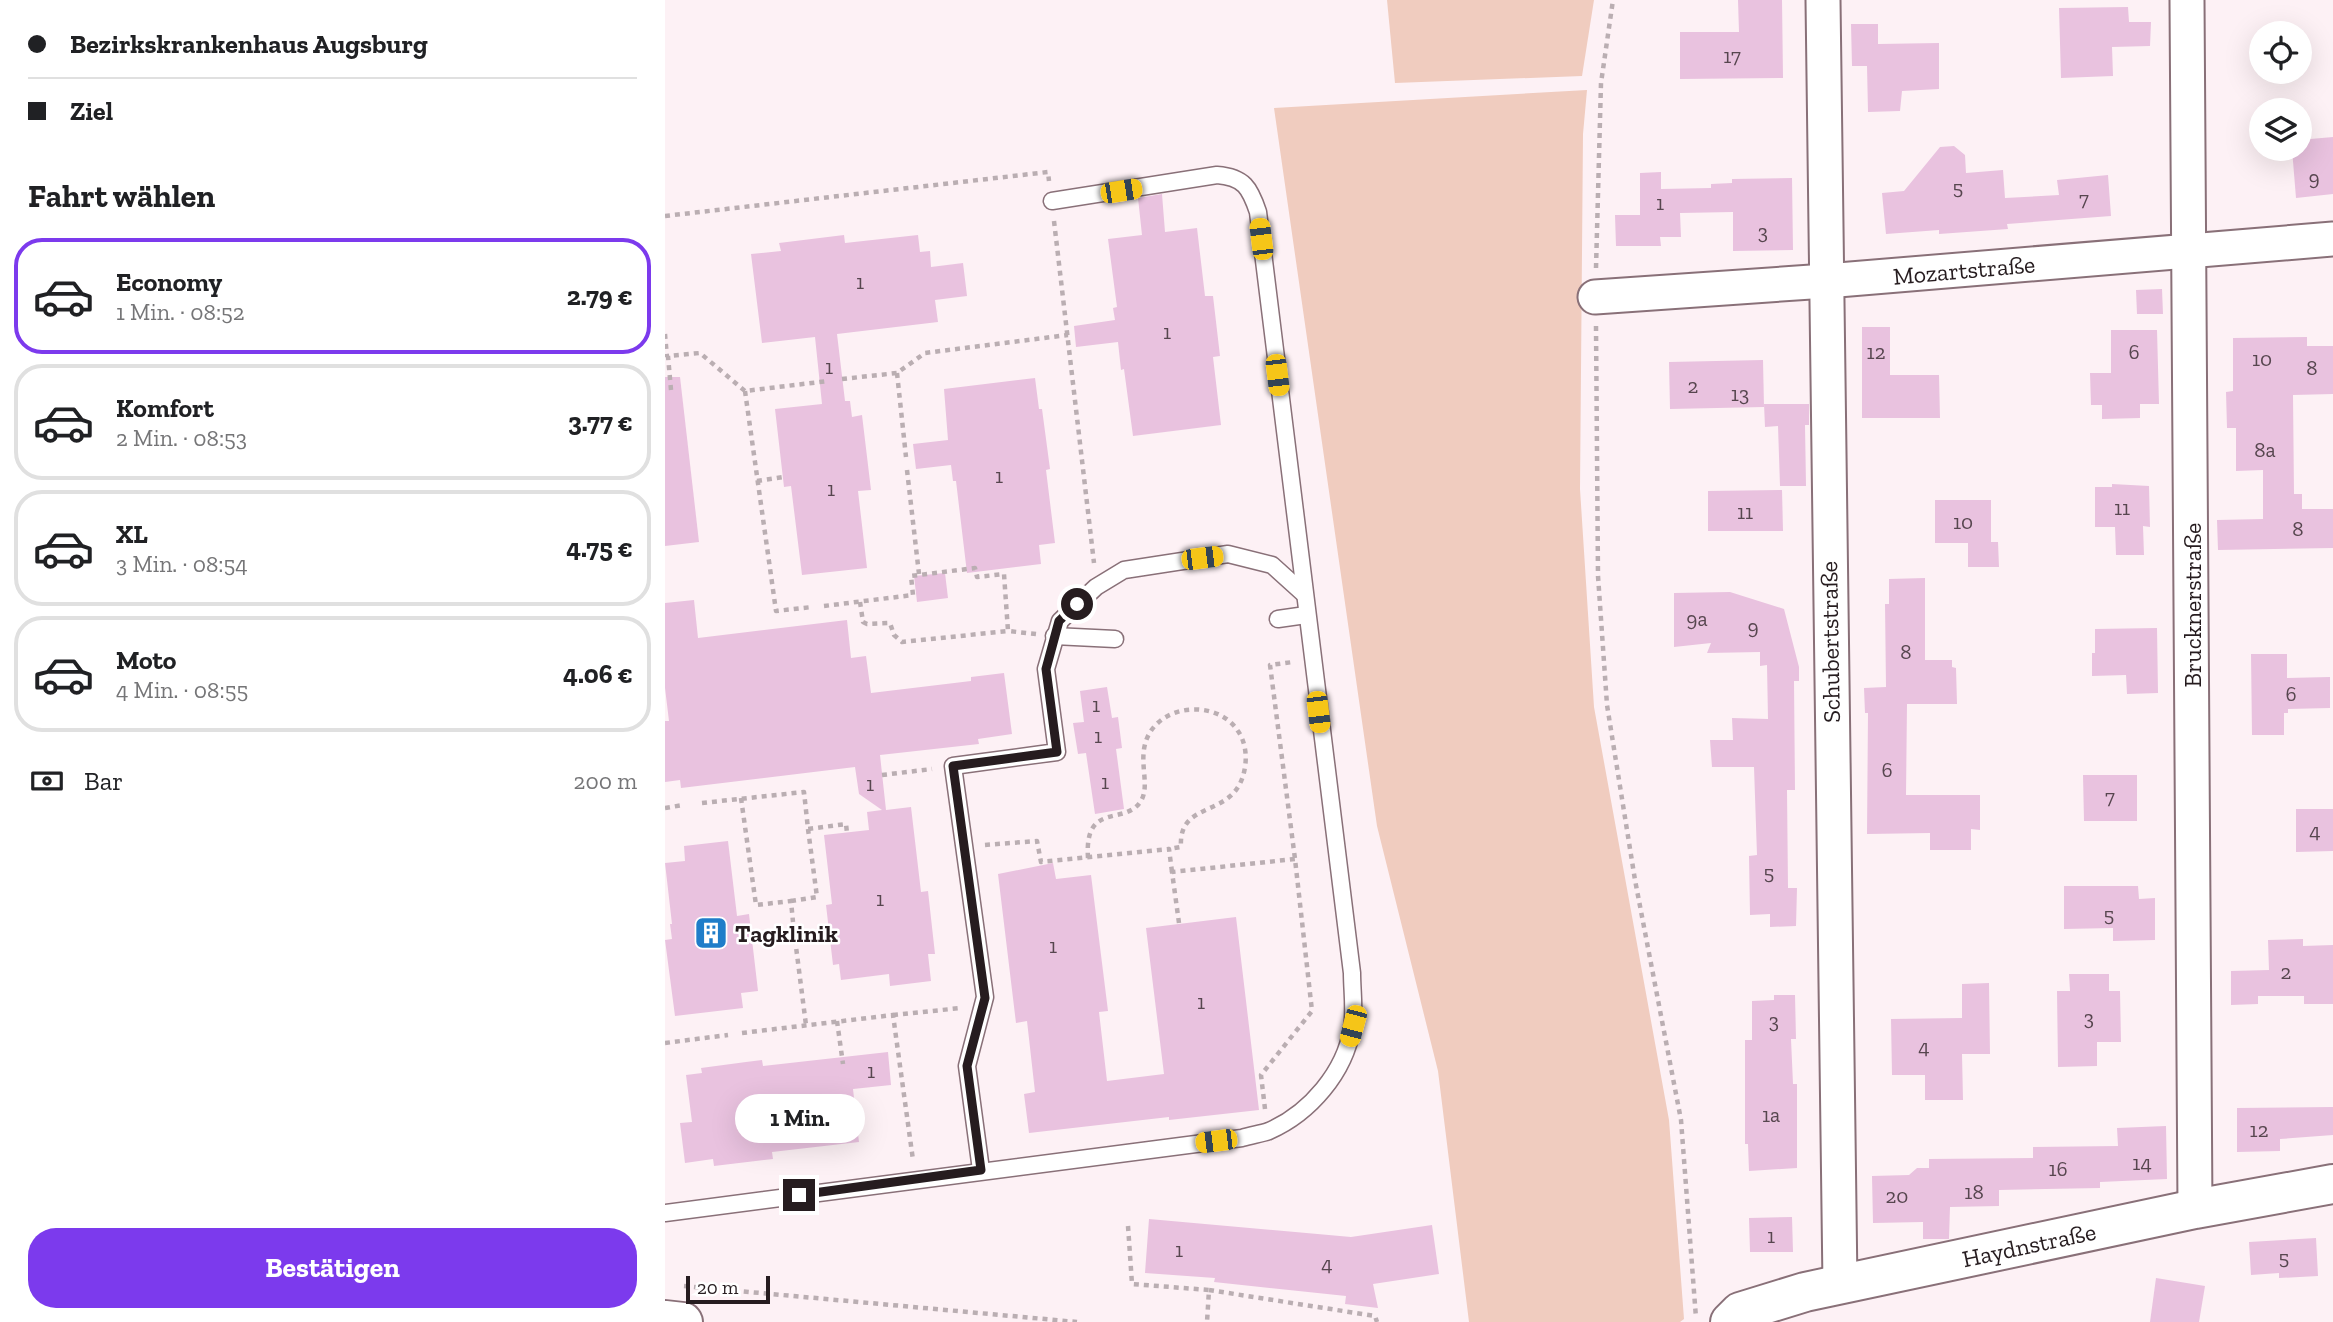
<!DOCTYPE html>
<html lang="de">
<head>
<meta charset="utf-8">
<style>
  :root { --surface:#fff; --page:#f2f2f2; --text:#202124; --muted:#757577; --line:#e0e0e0; --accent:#7c3aed }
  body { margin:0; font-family:"Zilla Slab",serif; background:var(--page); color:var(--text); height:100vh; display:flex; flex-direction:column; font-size:26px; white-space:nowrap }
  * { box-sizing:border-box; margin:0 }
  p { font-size:23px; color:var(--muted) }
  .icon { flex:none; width:38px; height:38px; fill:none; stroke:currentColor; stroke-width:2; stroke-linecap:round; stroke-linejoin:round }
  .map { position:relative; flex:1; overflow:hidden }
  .drawer { display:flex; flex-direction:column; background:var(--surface); width:665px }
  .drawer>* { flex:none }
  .top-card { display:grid; align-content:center; height:154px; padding:0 28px; background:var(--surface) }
  .fabs { position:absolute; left:1584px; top:21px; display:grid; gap:14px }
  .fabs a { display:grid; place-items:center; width:63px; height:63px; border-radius:50%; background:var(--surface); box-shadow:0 7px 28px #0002; font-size:35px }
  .scale { position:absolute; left:21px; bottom:18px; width:84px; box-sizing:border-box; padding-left:7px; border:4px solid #261c1f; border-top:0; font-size:19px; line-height:24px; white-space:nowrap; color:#261c1f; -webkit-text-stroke:5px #fff; paint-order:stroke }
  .end { position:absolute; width:32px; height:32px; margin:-16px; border:9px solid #261c1f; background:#fff; box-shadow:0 0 0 4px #fff }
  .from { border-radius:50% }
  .bubble { position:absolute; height:49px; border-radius:24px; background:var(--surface); box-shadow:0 7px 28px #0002; font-size:23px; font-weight:800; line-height:49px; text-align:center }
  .car { position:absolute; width:21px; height:42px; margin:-21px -10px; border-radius:9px; box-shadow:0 0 5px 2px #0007; background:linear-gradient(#f5c518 24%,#345 0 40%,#f5c518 0 76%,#345 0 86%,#f5c518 0) }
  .top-card b { display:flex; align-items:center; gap:24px; height:66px; font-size:26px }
  .top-card b+b { border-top:2px solid var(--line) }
  .top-card i { width:18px; height:18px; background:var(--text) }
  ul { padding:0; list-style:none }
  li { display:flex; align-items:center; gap:21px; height:116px; margin:0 14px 10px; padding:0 14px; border:4px solid var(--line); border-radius:28px }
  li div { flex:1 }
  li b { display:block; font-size:26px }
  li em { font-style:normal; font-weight:800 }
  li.selected { border-color:var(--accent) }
  li>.icon { width:63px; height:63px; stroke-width:1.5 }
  h2 { padding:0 28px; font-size:32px; line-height:84px }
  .pay { display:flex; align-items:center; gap:18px; height:77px; padding:0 28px; font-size:26px }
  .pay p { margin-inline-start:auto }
  .cta { display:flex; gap:14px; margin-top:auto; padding:14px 28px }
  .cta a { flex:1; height:80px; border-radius:28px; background:var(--accent); color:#fff; font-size:28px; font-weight:800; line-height:80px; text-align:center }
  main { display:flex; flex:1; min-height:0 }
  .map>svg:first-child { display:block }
  .green { fill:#f0ccbf }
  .building { fill:#e9c2df }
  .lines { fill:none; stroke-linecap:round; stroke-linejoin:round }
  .service-casing { stroke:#897078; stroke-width:19 }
  .minor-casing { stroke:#897078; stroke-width:37 }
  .tertiary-casing { stroke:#897078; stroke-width:42 }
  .path { stroke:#baaeb2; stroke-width:4.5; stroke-dasharray:5 5; stroke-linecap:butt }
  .service { stroke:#fff; stroke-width:16 }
  .minor { stroke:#fff; stroke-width:33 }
  .tertiary { stroke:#fff; stroke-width:38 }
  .route { stroke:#261c1f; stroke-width:9 }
  .labels { text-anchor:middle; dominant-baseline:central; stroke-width:5; stroke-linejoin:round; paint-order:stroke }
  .number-label { font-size:21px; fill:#57464f }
  .street-label { font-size:24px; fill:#261c1f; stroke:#fff }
  .poi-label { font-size:24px; font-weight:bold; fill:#261c1f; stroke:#fff; text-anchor:start }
</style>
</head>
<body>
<main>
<section class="drawer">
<div class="top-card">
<b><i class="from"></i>Bezirkskrankenhaus Augsburg</b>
<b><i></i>Ziel</b>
</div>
<h2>Fahrt wählen</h2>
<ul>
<li class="selected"><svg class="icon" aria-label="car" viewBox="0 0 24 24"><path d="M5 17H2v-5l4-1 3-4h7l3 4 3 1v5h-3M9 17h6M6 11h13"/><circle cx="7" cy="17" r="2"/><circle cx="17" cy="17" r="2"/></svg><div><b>Economy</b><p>1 Min. · 08:52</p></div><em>2.79 €</em></li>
<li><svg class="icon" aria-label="car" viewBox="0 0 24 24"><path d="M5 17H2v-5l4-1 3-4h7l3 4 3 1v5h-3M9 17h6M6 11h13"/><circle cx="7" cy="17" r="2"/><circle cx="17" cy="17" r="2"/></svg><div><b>Komfort</b><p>2 Min. · 08:53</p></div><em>3.77 €</em></li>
<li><svg class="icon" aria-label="car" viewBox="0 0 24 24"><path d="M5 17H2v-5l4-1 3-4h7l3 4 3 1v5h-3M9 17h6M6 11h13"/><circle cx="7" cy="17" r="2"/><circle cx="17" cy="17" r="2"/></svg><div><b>XL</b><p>3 Min. · 08:54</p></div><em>4.75 €</em></li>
<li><svg class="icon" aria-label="car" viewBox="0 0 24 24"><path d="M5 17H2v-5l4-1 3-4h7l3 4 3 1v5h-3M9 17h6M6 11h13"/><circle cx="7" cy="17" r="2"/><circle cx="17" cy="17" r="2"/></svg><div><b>Moto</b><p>4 Min. · 08:55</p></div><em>4.06 €</em></li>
</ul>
<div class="pay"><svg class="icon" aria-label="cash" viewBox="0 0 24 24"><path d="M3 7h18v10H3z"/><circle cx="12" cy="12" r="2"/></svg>Bar<p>200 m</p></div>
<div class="cta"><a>Bestätigen</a></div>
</section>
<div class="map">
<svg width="1668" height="1322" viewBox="0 0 1668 1322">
  <rect width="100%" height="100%" fill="#fdf1f5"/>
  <g class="green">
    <path d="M 722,0 L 929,0 L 917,76 L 730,83 Z"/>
    <path d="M 922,90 L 918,134 L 915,489 L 929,707 L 1004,1120 L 1019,1319 L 1015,1322 L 804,1322 L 773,1071 L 712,826 L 609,108 Z"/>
  </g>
  <g class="building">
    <path d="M 1073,0 L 1117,0 L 1118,78 L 1015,79 L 1015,32 L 1074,32 Z"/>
    <path d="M 1463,7 L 1464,22 L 1486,22 L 1485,46 L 1447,47 L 1448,76 L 1396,78 L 1394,8 Z"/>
    <path d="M 1186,24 L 1213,24 L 1213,44 L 1274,43 L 1274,89 L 1237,91 L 1235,111 L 1203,112 L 1202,66 L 1187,66 Z"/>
    <path d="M 1668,137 L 1668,194 L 1631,198 L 1627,149 L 1634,149 L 1634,140 Z"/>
    <path d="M 1289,146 L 1300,155 L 1301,173 L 1338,170 L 1340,198 L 1394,195 L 1392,180 L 1443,175 L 1446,216 L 1342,224 L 1343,229 L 1274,234 L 1274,230 L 1221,234 L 1217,193 L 1239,191 L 1275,147 Z"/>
    <path d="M 996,172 L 996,189 L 1046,188 L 1046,184 L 1067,183 L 1067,179 L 1127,178 L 1128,250 L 1068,251 L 1068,212 L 1015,213 L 1016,237 L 995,237 L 996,246 L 951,246 L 950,215 L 975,215 L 975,173 Z"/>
    <path d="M 497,194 L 500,232 L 532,228 L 540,296 L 548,296 L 555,356 L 548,357 L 556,425 L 468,436 L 459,369 L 456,370 L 453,342 L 411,347 L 409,326 L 450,320 L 448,308 L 452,307 L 443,239 L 477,235 L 473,198 Z"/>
    <path d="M 179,235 L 180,243 L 253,235 L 255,252 L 265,251 L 266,267 L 298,263 L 302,296 L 270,300 L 273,322 L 172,334 L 180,401 L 185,401 L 187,417 L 197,415 L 206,490 L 193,491 L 202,568 L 137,575 L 126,486 L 119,487 L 110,409 L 157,404 L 150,337 L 97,343 L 86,254 L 116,251 L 114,243 Z"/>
    <path d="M 1497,289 L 1498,314 L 1472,314 L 1471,290 Z"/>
    <path d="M 1197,327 L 1225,327 L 1225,375 L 1274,375 L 1275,418 L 1197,418 Z"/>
    <path d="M 1446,330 L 1492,330 L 1494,404 L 1475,404 L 1475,418 L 1437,419 L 1437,405 L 1426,405 L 1425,373 L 1446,373 Z"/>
    <path d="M 1642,337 L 1642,346 L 1668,346 L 1668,394 L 1628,395 L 1629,494 L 1637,494 L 1637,509 L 1668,509 L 1668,548 L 1553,550 L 1552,520 L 1598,519 L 1598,470 L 1571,471 L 1571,428 L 1562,428 L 1561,392 L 1568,391 L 1568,338 Z"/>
    <path d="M 1098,360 L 1099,407 L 1005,409 L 1004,362 Z"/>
    <path d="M 0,377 L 15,377 L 34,542 L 0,546 Z"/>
    <path d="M 370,378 L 374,409 L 377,409 L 385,469 L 381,470 L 390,543 L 374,545 L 376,564 L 302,573 L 291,481 L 288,481 L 286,465 L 251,469 L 248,444 L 283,440 L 279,389 Z"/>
    <path d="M 1099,404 L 1144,404 L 1144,425 L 1140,425 L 1141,486 L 1115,486 L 1113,426 L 1100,427 Z"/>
    <path d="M 1447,484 L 1484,486 L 1485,527 L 1478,526 L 1479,555 L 1451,555 L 1450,527 L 1430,527 L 1430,487 L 1447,487 Z"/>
    <path d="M 1117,490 L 1118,531 L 1043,531 L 1043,491 Z"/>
    <path d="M 1270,500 L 1326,500 L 1326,542 L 1333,542 L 1334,567 L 1303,567 L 1303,543 L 1270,543 Z"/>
    <path d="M 280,573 L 283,598 L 252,602 L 249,576 Z"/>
    <path d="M 1260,578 L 1260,660 L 1287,660 L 1287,667 L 1291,668 L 1292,704 L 1242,704 L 1241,795 L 1315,795 L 1315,830 L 1306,829 L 1306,850 L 1265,850 L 1265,833 L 1202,834 L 1203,713 L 1200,713 L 1199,688 L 1221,687 L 1220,604 L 1224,604 L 1224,579 Z"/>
    <path d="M 1065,592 L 1119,609 L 1134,667 L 1134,681 L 1129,681 L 1130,790 L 1122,790 L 1123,888 L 1132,888 L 1131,926 L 1105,927 L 1105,914 L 1085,915 L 1084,856 L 1092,855 L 1089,767 L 1047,767 L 1045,740 L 1068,740 L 1067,718 L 1103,719 L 1102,665 L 1095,666 L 1095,652 L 1042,653 L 1046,643 L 1009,647 L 1009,593 Z"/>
    <path d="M 29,600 L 33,638 L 182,620 L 186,658 L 201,656 L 206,693 L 306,681 L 306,677 L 339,673 L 347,734 L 313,739 L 314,744 L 215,755 L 221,810 L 246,807 L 256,892 L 263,891 L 270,954 L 263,954 L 266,981 L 225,986 L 224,974 L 176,980 L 174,964 L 168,965 L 161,905 L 167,904 L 159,835 L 204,830 L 202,812 L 217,810 L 194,794 L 190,767 L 16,788 L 15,780 L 0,782 L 0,721 L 4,721 L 0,688 L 0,603 Z"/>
    <path d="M 1492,628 L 1493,693 L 1462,694 L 1461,675 L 1427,676 L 1427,653 L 1430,653 L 1430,629 Z"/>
    <path d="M 1586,654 L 1622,654 L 1622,678 L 1665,677 L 1665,708 L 1623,709 L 1623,713 L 1619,713 L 1619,735 L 1587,735 Z"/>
    <path d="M 442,687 L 447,718 L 453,717 L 457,748 L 451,749 L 459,809 L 430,814 L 421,753 L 413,754 L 408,723 L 419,722 L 415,691 Z"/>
    <path d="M 1418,775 L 1472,775 L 1472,821 L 1419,821 Z"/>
    <path d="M 1631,809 L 1668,809 L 1668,851 L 1631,852 Z"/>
    <path d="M 63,841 L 72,916 L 84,914 L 93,991 L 76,993 L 78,1008 L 10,1016 L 0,940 L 7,939 L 5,924 L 7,924 L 0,863 L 20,861 L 19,846 Z"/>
    <path d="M 388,863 L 391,879 L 426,875 L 443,1011 L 434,1012 L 442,1081 L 499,1074 L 481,928 L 571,917 L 594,1110 L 504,1120 L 504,1117 L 364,1133 L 359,1094 L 370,1092 L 362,1021 L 351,1023 L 333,874 Z"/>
    <path d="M 1399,886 L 1473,886 L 1474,899 L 1490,898 L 1490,940 L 1448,941 L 1448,928 L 1399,929 Z"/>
    <path d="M 1638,939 L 1638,946 L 1668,945 L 1668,1004 L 1639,1004 L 1639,996 L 1593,996 L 1593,1004 L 1566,1005 L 1566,971 L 1604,970 L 1603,940 Z"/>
    <path d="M 1404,974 L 1444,974 L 1444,991 L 1455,991 L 1456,1042 L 1432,1042 L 1432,1066 L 1393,1067 L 1392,991 L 1405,991 Z"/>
    <path d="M 1324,983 L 1325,1054 L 1297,1054 L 1298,1100 L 1260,1100 L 1260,1075 L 1227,1075 L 1226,1019 L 1297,1018 L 1297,984 Z"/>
    <path d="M 1109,995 L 1130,995 L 1131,1039 L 1126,1039 L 1128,1084 L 1132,1084 L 1132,1168 L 1084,1171 L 1083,1144 L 1080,1144 L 1080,1040 L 1087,1040 L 1087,1001 L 1109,1000 Z"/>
    <path d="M 223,1052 L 226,1085 L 188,1089 L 194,1142 L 107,1152 L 108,1159 L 49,1166 L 48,1159 L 20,1163 L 15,1123 L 27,1122 L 21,1075 L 37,1073 L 36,1068 L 81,1062 L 97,1060 L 98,1066 Z"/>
    <path d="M 1668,1107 L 1668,1135 L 1615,1139 L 1615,1151 L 1572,1152 L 1572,1108 Z"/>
    <path d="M 1501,1126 L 1502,1179 L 1435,1182 L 1435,1188 L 1334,1190 L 1334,1206 L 1285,1207 L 1284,1239 L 1258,1239 L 1258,1222 L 1208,1223 L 1207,1176 L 1244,1175 L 1252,1168 L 1264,1168 L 1264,1159 L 1368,1158 L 1368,1147 L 1453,1146 L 1452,1128 Z"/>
    <path d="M 1127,1217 L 1128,1252 L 1085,1252 L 1084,1218 Z"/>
    <path d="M 484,1219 L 686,1237 L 767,1225 L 774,1274 L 708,1284 L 713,1308 L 680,1304 L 681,1296 L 549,1282 L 550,1278 L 480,1273 Z"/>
    <path d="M 1651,1238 L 1653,1276 L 1614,1278 L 1614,1273 L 1586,1275 L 1584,1242 Z"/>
    <path d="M 1491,1278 L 1540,1286 L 1534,1322 L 1485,1322 Z"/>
  </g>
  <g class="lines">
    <defs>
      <g id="service">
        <path d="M 613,619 L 641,615"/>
        <path d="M 389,636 L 450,639"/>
        <path d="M 316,1170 L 302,1066 L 320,997 L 288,766 L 392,752 L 381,669 L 395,621 L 431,587 L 459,570 L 563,554 L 607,565 L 638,593"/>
        <path d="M 0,1213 L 577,1138 C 586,1135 596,1134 604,1131 C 645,1113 680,1072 687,1028 C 690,1010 687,991 687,973 L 593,212 C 585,188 579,177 552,175 L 387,201"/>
      </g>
      <g id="minor">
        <path d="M 1158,0 L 1175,1284"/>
        <path d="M 1522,0 L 1530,1209"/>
        <path d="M 930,297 L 1161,281 L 1668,239"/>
      </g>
      <g id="tertiary">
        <path d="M 0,1320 L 18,1322"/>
        <path d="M 1065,1322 L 1075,1312 L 1140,1292 L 1530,1209 L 1668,1184"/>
      </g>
    </defs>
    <use href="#service" class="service-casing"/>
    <use href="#minor" class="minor-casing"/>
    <use href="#tertiary" class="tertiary-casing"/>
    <g class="path">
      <path d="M 0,216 L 383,172 L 384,181"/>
      <path d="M 389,221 L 429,563"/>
      <path d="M 931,268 L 936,83 L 948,0"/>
      <path d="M 931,326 L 933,576 L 942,705 L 970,880 L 1016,1120 L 1031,1318"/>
      <path d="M 0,334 L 2,357"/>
      <path d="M 232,373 L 241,457"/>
      <path d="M 177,379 L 232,373 L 260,353 L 403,335"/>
      <path d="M 6,390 L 3,356 L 35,353 L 80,391 L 163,381"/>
      <path d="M 80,391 L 111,611 L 147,607"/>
      <path d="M 242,470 L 254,574"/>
      <path d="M 92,481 L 118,477"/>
      <path d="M 195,602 L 198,622 L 202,624 L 225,623 L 229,635 L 237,642 L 343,631"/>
      <path d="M 159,606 L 248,595 L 246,576 L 310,568 L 312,577 L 339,574 L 343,631 L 371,634"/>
      <path d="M 217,775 L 267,769"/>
      <path d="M 76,798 L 91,905 L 126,901 L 128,922"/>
      <path d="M 37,803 L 139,792 L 143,829 L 181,824 L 182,833"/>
      <path d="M 0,808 L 18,805"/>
      <path d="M 320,845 L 372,841 L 376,862 L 504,849 L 507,872"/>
      <path d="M 423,858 C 419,799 462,828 477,799 C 485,782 472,759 483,736 C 499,703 553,700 573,731 C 580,741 582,755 580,767 C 572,821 513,797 516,847 L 504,849"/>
      <path d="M 126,901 L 152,897 L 143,829"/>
      <path d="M 514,923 L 507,872 L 630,859"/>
      <path d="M 130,939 L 141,1025"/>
      <path d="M 228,1015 L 296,1008"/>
      <path d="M 172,1021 L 178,1064"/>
      <path d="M 77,1033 L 228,1015 L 248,1160"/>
      <path d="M 0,1043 L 63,1035"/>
      <path d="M 600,1109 L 596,1075 L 647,1011 L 630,859 L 605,665 L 628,662"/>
      <path d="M 463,1226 L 467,1284 L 544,1290 L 542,1322"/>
      <path d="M 19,1286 L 412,1322"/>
      <path d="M 544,1290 L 710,1316 L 712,1322"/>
    </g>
    <use href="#service" class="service"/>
    <use href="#minor" class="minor"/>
    <use href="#tertiary" class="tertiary"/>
  </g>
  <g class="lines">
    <path class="route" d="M 134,1195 L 316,1170 L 302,1066 L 320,998 L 288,766 L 392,752 L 381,669 L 394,621 L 412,604"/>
  </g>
  <defs>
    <symbol id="building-square" viewBox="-11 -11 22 22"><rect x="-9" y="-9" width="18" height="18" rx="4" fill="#1f7dc9" stroke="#fff"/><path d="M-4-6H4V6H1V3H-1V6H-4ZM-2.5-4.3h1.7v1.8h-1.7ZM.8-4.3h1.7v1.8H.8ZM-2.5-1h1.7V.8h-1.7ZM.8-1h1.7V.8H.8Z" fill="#fff"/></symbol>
  </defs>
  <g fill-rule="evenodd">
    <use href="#building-square" x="27" y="914" width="38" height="38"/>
  </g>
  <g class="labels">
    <g class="number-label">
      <text x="1067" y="55">17</text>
      <text x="1649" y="177">9</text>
      <text x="1293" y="187">5</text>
      <text x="1419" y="198">7</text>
      <text x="995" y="202">1</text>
      <text x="1098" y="231">3</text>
      <text x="195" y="281">1</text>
      <text x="502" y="331">1</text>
      <text x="1211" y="351">12</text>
      <text x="1469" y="351">6</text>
      <text x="1597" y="358">10</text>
      <text x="164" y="366">1</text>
      <text x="1647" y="367">8</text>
      <text x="1028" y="385">2</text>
      <text x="1075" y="393">13</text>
      <text x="1600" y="449">8a</text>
      <text x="334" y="475">1</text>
      <text x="166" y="488">1</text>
      <text x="1457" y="507">11</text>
      <text x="1080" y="511">11</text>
      <text x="1298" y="521">10</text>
      <text x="1633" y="528">8</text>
      <text x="1032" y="618">9a</text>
      <text x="1088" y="626">9</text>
      <text x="1241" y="651">8</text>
      <text x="1626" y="693">6</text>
      <text x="431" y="704">1</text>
      <text x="433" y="735">1</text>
      <text x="1222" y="769">6</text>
      <text x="440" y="781">1</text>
      <text x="205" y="783">1</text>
      <text x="1445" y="796">7</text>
      <text x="1650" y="830">4</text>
      <text x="1104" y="872">5</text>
      <text x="215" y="898">1</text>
      <text x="1444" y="914">5</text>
      <text x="388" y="945">1</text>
      <text x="1621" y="971">2</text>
      <text x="536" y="1001">1</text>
      <text x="1424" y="1017">3</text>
      <text x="1109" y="1020">3</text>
      <text x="1259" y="1046">4</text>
      <text x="206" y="1070">1</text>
      <text x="1106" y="1114">1a</text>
      <text x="1594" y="1129">12</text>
      <text x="1477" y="1162">14</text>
      <text x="1393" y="1168">16</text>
      <text x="1309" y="1191">18</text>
      <text x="1232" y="1195">20</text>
      <text x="1106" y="1235">1</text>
      <text x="514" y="1249">1</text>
      <text x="1619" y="1257">5</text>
      <text x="662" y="1263">4</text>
    </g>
    <g class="street-label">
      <text transform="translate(1299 270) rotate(-5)">Mozartstraße</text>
      <text transform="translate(1527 605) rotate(-90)">Brucknerstraße</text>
      <text transform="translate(1165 642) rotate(-91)">Schubertstraße</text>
      <text transform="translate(1364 1245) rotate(-12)">Haydnstraße</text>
    </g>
    <g class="poi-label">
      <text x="70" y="933">Tagklinik</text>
    </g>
  </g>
</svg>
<div class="fabs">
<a><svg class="icon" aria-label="locate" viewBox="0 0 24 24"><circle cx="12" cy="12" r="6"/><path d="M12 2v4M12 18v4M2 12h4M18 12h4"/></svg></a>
<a><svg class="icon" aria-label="layers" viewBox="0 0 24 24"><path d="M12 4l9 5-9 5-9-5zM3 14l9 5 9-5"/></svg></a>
</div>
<div class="scale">20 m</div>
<i class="end from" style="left:412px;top:604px"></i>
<i class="end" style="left:134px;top:1195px"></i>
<div class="bubble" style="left:70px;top:1094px;width:130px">1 Min.</div>
<i class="car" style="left:456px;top:191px;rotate:81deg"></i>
<i class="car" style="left:596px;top:239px;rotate:353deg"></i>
<i class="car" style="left:612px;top:375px;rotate:173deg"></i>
<i class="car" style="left:537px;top:558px;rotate:83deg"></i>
<i class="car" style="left:653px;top:712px;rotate:173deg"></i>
<i class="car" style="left:688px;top:1026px;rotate:195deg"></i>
<i class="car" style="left:551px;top:1141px;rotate:263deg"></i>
</div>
</main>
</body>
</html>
